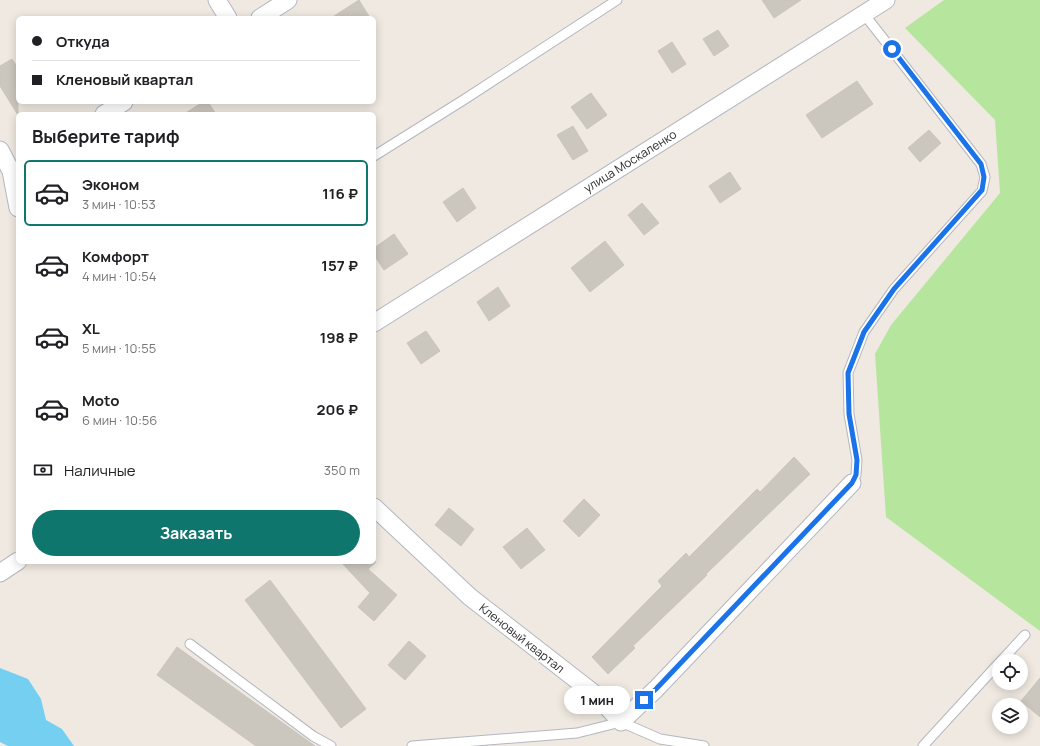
<!DOCTYPE html>
<html lang="ru">
<head>
<meta charset="utf-8">
<style>
  :root { --surface:#fff; --page:#f2f2f2; --text:#202124; --muted:#757577; --line:#e0e0e0; --accent:#0f766e }
  body { margin:0; font-family:Manrope,sans-serif; background:var(--page); color:var(--text); height:100vh; display:flex; flex-direction:column; font-size:15px; white-space:nowrap }
  * { box-sizing:border-box; margin:0 }
  p { font-size:13px; color:var(--muted) }
  .icon { flex:none; width:22px; height:22px; fill:none; stroke:currentColor; stroke-width:2; stroke-linecap:round; stroke-linejoin:round }
  .map { position:relative; flex:1; overflow:hidden }
  .sheet { position:absolute; left:16px; top:112px; width:360px; height:452px; display:flex; flex-direction:column; background:var(--surface); border-radius:6px; box-shadow:0 2px 10px #0003 }
  .sheet>* { flex:none }
  .guide { position:absolute; left:16px; top:16px; width:360px; height:88px; border-radius:6px; box-shadow:0 2px 10px #0003; display:grid; align-content:center; height:88px; padding:0 16px; background:var(--surface) }
  .fabs { position:absolute; left:992px; top:654px; display:grid; gap:8px }
  .fabs a { display:grid; place-items:center; width:36px; height:36px; border-radius:50%; background:var(--surface); box-shadow:0 2px 10px #0003; font-size:20px }
  .end { position:absolute; width:18px; height:18px; margin:-9px; border:5px solid #1a73e8; background:#fff; box-shadow:0 0 0 2px #fff }
  .from { border-radius:50% }
  .bubble { position:absolute; height:28px; border-radius:14px; background:var(--surface); box-shadow:0 2px 10px #0003; font-size:13px; font-weight:700; line-height:28px; text-align:center }
  .guide b { display:flex; align-items:center; gap:14px; height:38px; font-size:15px }
  .guide b+b { border-top:1px solid var(--line) }
  .guide i { width:10px; height:10px; background:var(--text) }
  ul { padding:0; list-style:none }
  li { display:flex; align-items:center; gap:12px; height:66px; margin:0 8px 6px; padding:0 8px; border:2px solid transparent; border-radius:6px }
  li div { flex:1 }
  li b { display:block; font-size:15px }
  li em { font-style:normal; font-weight:700 }
  li.active { border-color:var(--accent) }
  li>.icon { width:36px; height:36px; stroke-width:1.5 }
  h2 { padding:0 16px; font-size:18px; line-height:48px }
  .pay { display:flex; align-items:center; gap:10px; height:44px; padding:0 16px; font-size:15px }
  .pay p { margin-inline-start:auto }
  .action { display:flex; gap:8px; margin-top:auto; padding:8px 16px }
  .action a { flex:1; height:46px; border-radius:24px; background:var(--accent); color:#fff; font-size:16px; font-weight:700; line-height:46px; text-align:center }
  .map>svg:first-child { display:block }
  .green { fill:#b6e59e }
  .water { fill:#75cff0 }
  .building { fill:#cbc7bf; stroke:#cbc5ba }
  .lines { fill:none; stroke-linecap:round; stroke-linejoin:round }
  .lane-casing { stroke:#b4b7c1; stroke-width:11 }
  .street-casing { stroke:#b4b7c1; stroke-width:19 }
  .lane { stroke:#fff; stroke-width:9 }
  .street { stroke:#fff; stroke-width:17 }
  .route { stroke:#1a73e8; stroke-width:5 }
  .labels { text-anchor:middle; dominant-baseline:central; stroke-width:3; stroke-linejoin:round; paint-order:stroke }
  .street-label { font-size:12px; fill:#2e2e2e; stroke:#fff }
</style>
</head>
<body>
<div class="map">
<svg width="1040" height="746" viewBox="0 0 1040 746">
  <rect width="100%" height="100%" fill="#efe9e1"/>
  <path class="green" d="M 944,0 L 1040,0 L 1040,631 L 886,517 L 875,354 L 891,325 L 1000,193 L 995,120 L 905,28 Z"/>
  <path class="water" d="M 0,668 L 28,679 L 41,699 L 46,720 L 62,729 L 74,746 L 8,746 L 0,742 Z"/>
  <g class="building">
    <path d="M 359,0 L 370,18 L 331,18 Z"/>
    <path d="M 762,0 L 801,0 L 774,18 Z"/>
    <path d="M 718,30 L 729,46 L 714,56 L 703,39 Z"/>
    <path d="M 672,42 L 686,64 L 672,73 L 658,51 Z"/>
    <path d="M 12,59 L 18,68 L 18,115 L 0,86 L 0,66 Z"/>
    <path d="M 857,81 L 873,104 L 822,138 L 806,115 Z"/>
    <path d="M 591,93 L 607,115 L 587,129 L 571,107 Z"/>
    <path d="M 203,102 L 208,102 L 216,114 L 184,114 Z"/>
    <path d="M 573,126 L 588,151 L 573,160 L 557,135 Z"/>
    <path d="M 929,130 L 941,143 L 920,162 L 908,148 Z"/>
    <path d="M 730,172 L 741,189 L 720,203 L 709,186 Z"/>
    <path d="M 463,188 L 476,208 L 457,222 L 443,202 Z"/>
    <path d="M 642,203 L 659,223 L 644,235 L 628,215 Z"/>
    <path d="M 394,234 L 408,254 L 384,270 L 374,255 L 374,248 Z"/>
    <path d="M 605,241 L 624,265 L 590,292 L 571,268 Z"/>
    <path d="M 498,287 L 510,306 L 489,321 L 477,302 Z"/>
    <path d="M 426,331 L 440,351 L 421,364 L 407,343 Z"/>
    <path d="M 794,457 L 810,474 L 706,574 L 707,575 L 633,646 L 635,648 L 608,674 L 592,657 L 662,586 L 658,581 L 686,553 L 689,557 L 757,489 L 760,492 Z"/>
    <path d="M 584,499 L 600,515 L 579,537 L 563,521 Z"/>
    <path d="M 449,508 L 474,529 L 461,546 L 435,525 Z"/>
    <path d="M 527,528 L 545,550 L 521,569 L 503,547 Z"/>
    <path d="M 341,562 L 376,562 L 368,569 L 397,595 L 374,621 L 358,607 L 370,593 Z"/>
    <path d="M 270,580 L 366,709 L 341,728 L 245,600 Z"/>
    <path d="M 409,641 L 426,656 L 405,680 L 388,665 Z"/>
    <path d="M 177,647 L 315,746 L 256,746 L 157,675 Z"/>
    <path d="M 1040,678 L 1040,717 L 1021,701 Z"/>
  </g>
  <g class="lines">
    <defs>
      <g id="lane">
        <path d="M 374,156 L 465,99 L 617,0"/>
        <path d="M 852,483 L 856,475 L 857,460 L 849,414 L 848,373 L 864,332 L 894,289 L 982,191 L 985,177 L 981,164 L 864,14"/>
        <path d="M 190,644 L 313,736 L 331,746"/>
        <path d="M 1001,661 L 1025,635"/>
        <path d="M 412,746 L 577,733 L 621,722 L 660,739 L 704,746"/>
        <path d="M 923,746 L 999,663"/>
      </g>
      <g id="street">
        <path d="M 217,0 L 228,18"/>
        <path d="M 260,18 L 288,0"/>
        <path d="M 104,114 L 124,102"/>
        <path d="M 0,150 L 11,171 L 18,208"/>
        <path d="M 374,323 L 886,0"/>
        <path d="M 374,507 L 470,597 L 596,695 L 621,722 L 656,689 L 852,483"/>
        <path d="M 0,573 L 18,561"/>
      </g>
    </defs>
    <use href="#lane" class="lane-casing"/>
    <use href="#street" class="street-casing"/>
    <use href="#lane" class="lane"/>
    <use href="#street" class="street"/>
  </g>
  <g class="lines">
    <path class="route" d="M 644,700 L 656,689 L 852,483 L 856,475 L 857,460 L 849,414 L 848,373 L 864,332 L 894,289 L 982,190 L 984,177 L 981,164 L 892,49"/>
  </g>
  <g class="labels">
    <g class="street-label">
      <text transform="translate(630 161) rotate(-32)">улица Москаленко</text>
      <text transform="translate(522 638) rotate(38)">Кленовый квартал</text>
    </g>
  </g>
</svg>
<div class="fabs">
<a><svg class="icon" aria-label="locate" viewBox="0 0 24 24"><circle cx="12" cy="12" r="6"/><path d="M12 2v4M12 18v4M2 12h4M18 12h4"/></svg></a>
<a><svg class="icon" aria-label="layers" viewBox="0 0 24 24"><path d="M12 4l9 5-9 5-9-5zM3 14l9 5 9-5"/></svg></a>
</div>
<i class="end from" style="left:892px;top:49px"></i>
<i class="end" style="left:644px;top:700px"></i>
<div class="bubble" style="left:564px;top:686px;width:66px">1 мин</div>
<div class="guide">
<b><i class="from"></i>Откуда</b>
<b><i></i>Кленовый квартал</b>
</div>
<section class="sheet">
<h2>Выберите тариф</h2>
<ul>
<li class="active"><svg class="icon" aria-label="car" viewBox="0 0 24 24"><path d="M5 17H2v-5l4-1 3-4h7l3 4 3 1v5h-3M9 17h6M6 11h13"/><circle cx="7" cy="17" r="2"/><circle cx="17" cy="17" r="2"/></svg><div><b>Эконом</b><p>3 мин · 10:53</p></div><em>116 ₽</em></li>
<li><svg class="icon" aria-label="car" viewBox="0 0 24 24"><path d="M5 17H2v-5l4-1 3-4h7l3 4 3 1v5h-3M9 17h6M6 11h13"/><circle cx="7" cy="17" r="2"/><circle cx="17" cy="17" r="2"/></svg><div><b>Комфорт</b><p>4 мин · 10:54</p></div><em>157 ₽</em></li>
<li><svg class="icon" aria-label="car" viewBox="0 0 24 24"><path d="M5 17H2v-5l4-1 3-4h7l3 4 3 1v5h-3M9 17h6M6 11h13"/><circle cx="7" cy="17" r="2"/><circle cx="17" cy="17" r="2"/></svg><div><b>XL</b><p>5 мин · 10:55</p></div><em>198 ₽</em></li>
<li><svg class="icon" aria-label="car" viewBox="0 0 24 24"><path d="M5 17H2v-5l4-1 3-4h7l3 4 3 1v5h-3M9 17h6M6 11h13"/><circle cx="7" cy="17" r="2"/><circle cx="17" cy="17" r="2"/></svg><div><b>Moto</b><p>6 мин · 10:56</p></div><em>206 ₽</em></li>
</ul>
<div class="pay"><svg class="icon" aria-label="cash" viewBox="0 0 24 24"><path d="M3 7h18v10H3z"/><circle cx="12" cy="12" r="2"/></svg>Наличные<p>350 m</p></div>
<div class="action"><a>Заказать</a></div>
</section>
</div>
</body>
</html>
